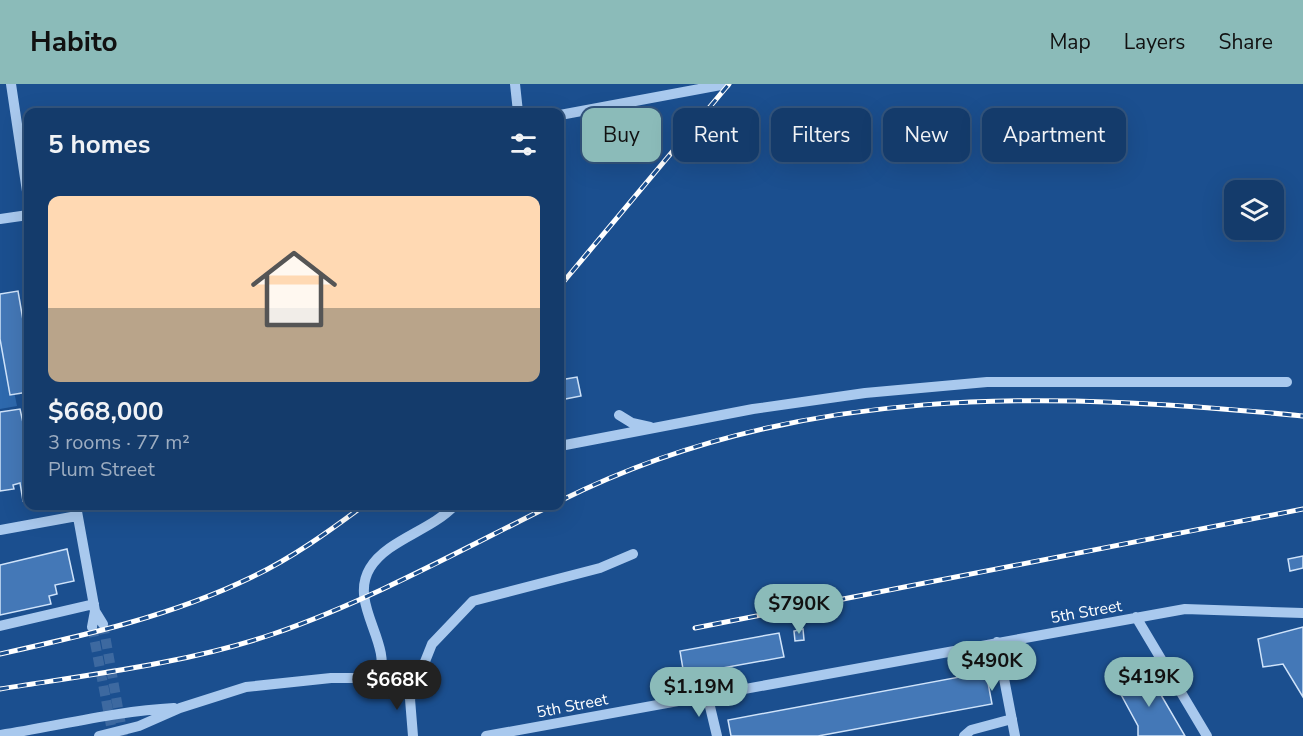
<!DOCTYPE html>
<meta charset="utf-8">
<style>
body{margin:0;font-family:"Nunito Sans",sans-serif;background:#214673;color:#f1f3f6;height:100vh;display:flex;flex-direction:column;font-size:22px;white-space:nowrap}
*{box-sizing:border-box;margin:0}
p{font-size:20px;color:#9dadc1}
.icon{flex:none;width:33px;height:33px;fill:none;stroke:currentColor;stroke-width:2;stroke-linecap:round;stroke-linejoin:round}
.map{position:relative;flex:1;overflow:hidden}
.details{position:absolute;left:24px;top:24px;width:540px;height:402px;display:flex;flex-direction:column;background:#143b6b;border-radius:12px;box-shadow:0 6px 24px #0002,0 0 0 2px #33557e}
.details>*{flex:none}
.guide{position:absolute;left:582px;top:24px;width:570px;height:54px;display:flex;gap:12px}
.tools{position:absolute;left:1224px;top:96px;display:grid;gap:12px}
.tools a{display:grid;place-items:center;width:60px;height:60px;border-radius:12px;background:#143b6b;box-shadow:0 6px 24px #0002,0 0 0 2px #33557e;font-size:30px}
.price{position:absolute;translate:-50% -51px;padding:0 14px;border-radius:21px;background:#8bbbb9;color:#111;font-size:20px;line-height:39px;filter:drop-shadow(0 2px 3px #0008)}
.price::after{content:'';position:absolute;left:50%;top:36px;width:18px;height:14px;margin-left:-9px;background:inherit;clip-path:polygon(0 0,100% 0,50% 100%)}
.price.on{background:#222;color:#fff}
ul{padding:0;list-style:none}
li{display:grid;align-content:center;gap:12px;height:318px;padding:0 24px}
li span{display:grid;place-items:center;height:186px;border-radius:12px;color:#555}
li>.icon{margin-inline-start:auto}
span .icon{width:108px;height:108px;fill:#fffc;stroke-width:1}
li b{font-size:26px}
h2{display:flex;justify-content:space-between;align-items:center;height:72px;padding:0 24px;font-size:26px}
.chip{padding:0 21px;border-radius:12px;background:#143b6b;box-shadow:0 6px 24px #0002,0 0 0 2px #33557e;font-size:21px;line-height:54px}
.chip.on{background:#8bbbb9;color:#111}
header{display:flex;align-items:center;gap:36px;box-sizing:border-box;height:84px;padding:0 30px;background:#8bbbb9;color:#111}
header strong{font-size:28px}
nav{display:flex;gap:33px;margin-inline-start:auto;font-size:21px}
.map>svg:first-child{display:block}
.green{fill:#2e69ad}
.building{fill:#4478b7;stroke:#cfe3fa;stroke-width:1.5}
.lines{fill:none;stroke-linecap:round;stroke-linejoin:round}
.minor-tunnel{stroke:#3d69a0;stroke-width:10;stroke-dasharray:10 5;stroke-linecap:butt}
.minor{stroke:#a9c9ee;stroke-width:10}
.rail-casing{stroke:#fff;stroke-width:5}
.rail{stroke:#1b4f8f;stroke-width:3;stroke-dasharray:9;stroke-linecap:butt}
.labels{text-anchor:middle;stroke-width:5;stroke-linejoin:round;paint-order:stroke}
.street-label{font-size:16px;fill:#fff;stroke:#1b4f8f}
</style>
<header>
<strong>Habito</strong>
<nav><a>Map</a><a>Layers</a><a>Share</a></nav>
</header>
<div class="map">
<svg width="1303" height="652" viewBox="0 0 1303 652">
<rect width="100%" height="100%" fill="#1b4f8f"/>
<path class="green" d="M0 237 17 322 0 325Z"/>
<path class="building" d="M18 207 28 265V308L10 311 0 255V210Z
M577 293 581 312 560 316V296Z
M20 325 28 361V416L23 417 20 399 13 401 14 405 0 407V328Z
M67 465 74 497 55 501 57 510 49 512 51 520 0 531V481Z
M1303 472V484L1290 487 1288 475Z
M1303 543V613L1283 580 1263 583 1258 555Z
M803 545 804 556 795 557 794 547Z
M779 549 784 573 684 591 680 567Z
M1147 587 1185 652H1138V642L1118 605Z
M986 588 992 620 818 652H731L728 636Z"/>
<g class="lines">
<path class="minor-tunnel" d="M103 540 123 652
M92 543 113 652"/>
<path class="minor" d="M11 0 28 114
M515 0 518 28
M560 31 726 0
M0 135 28 131
M619 331 632 339 650 343
M560 362 753 325 865 309 987 298H1287
M76 422 95 527 103 540
M0 446 77 432
M1136 533 1207 652
M0 542 94 520
M92 543 95 527
M997 558 1015 652
M379 594C393 559 348 520 370 484 387 456 430 447 454 422
M707 610 717 652
M0 651C58 642 116 627 174 624
M99 652 139 642 180 624 246 603 331 594H379L413 605
M413 652 410 615 432 560 473 517 600 484 633 470
M486 652 1185 525 1303 529
M964 652 971 646 1012 635"/>
<g class="rail-casing">
<path id="rail" d="M560 202 729 0
M560 417C795 299 1048 307 1303 332
M695 544 1303 425
M0 570C86 551 172 532 252 493 292 474 328 448 363 422
M0 605C88 591 188 579 273 550 369 517 459 467 550 422"/>
</g>
<use href="#rail" class="rail"/>
</g>
<g class="labels">
<g class="street-label">
<text transform="translate(1086 527) rotate(-10)" y="6">5th Street</text>
<text transform="translate(572 621) rotate(-11)" y="6">5th Street</text>
</g>
</g>
</svg>
<div class="tools">
<a><svg class="icon" aria-label="layers" viewBox="0 0 24 24"><path d="M12 4l9 5-9 5-9-5zM3 14l9 5 9-5"/></svg></a>
</div>
<b class="price" style="left:799px;top:551px">$790K</b>
<b class="price" style="left:992px;top:608px">$490K</b>
<b class="price" style="left:1149px;top:624px">$419K</b>
<b class="price on" style="left:397px;top:627px">$668K</b>
<b class="price" style="left:699px;top:634px">$1.19M</b>
<div class="guide">
<a class="chip on">Buy</a>
<a class="chip">Rent</a>
<a class="chip">Filters</a>
<a class="chip">New</a>
<a class="chip">Apartment</a>
</div>
<section class="details">
<h2>5 homes<svg class="icon" aria-label="filters" viewBox="0 0 24 24"><path d="M4 7h16M4 17h16"/><circle cx="9" cy="7" r="2"/><circle cx="15" cy="17" r="2"/></svg></h2>
<ul>
<li><span style="background:linear-gradient(#ffd9b3 60%,#b9a48a 0)"><svg class="icon" aria-label="home" viewBox="0 0 24 24"><path d="M3 11l9-7 9 7M6 9v11h12V9"/></svg></span><div><b>$668,000</b><p>3 rooms · 77 m²</p><p>Plum Street</p></div></li>
</ul>
</section>
</div>
